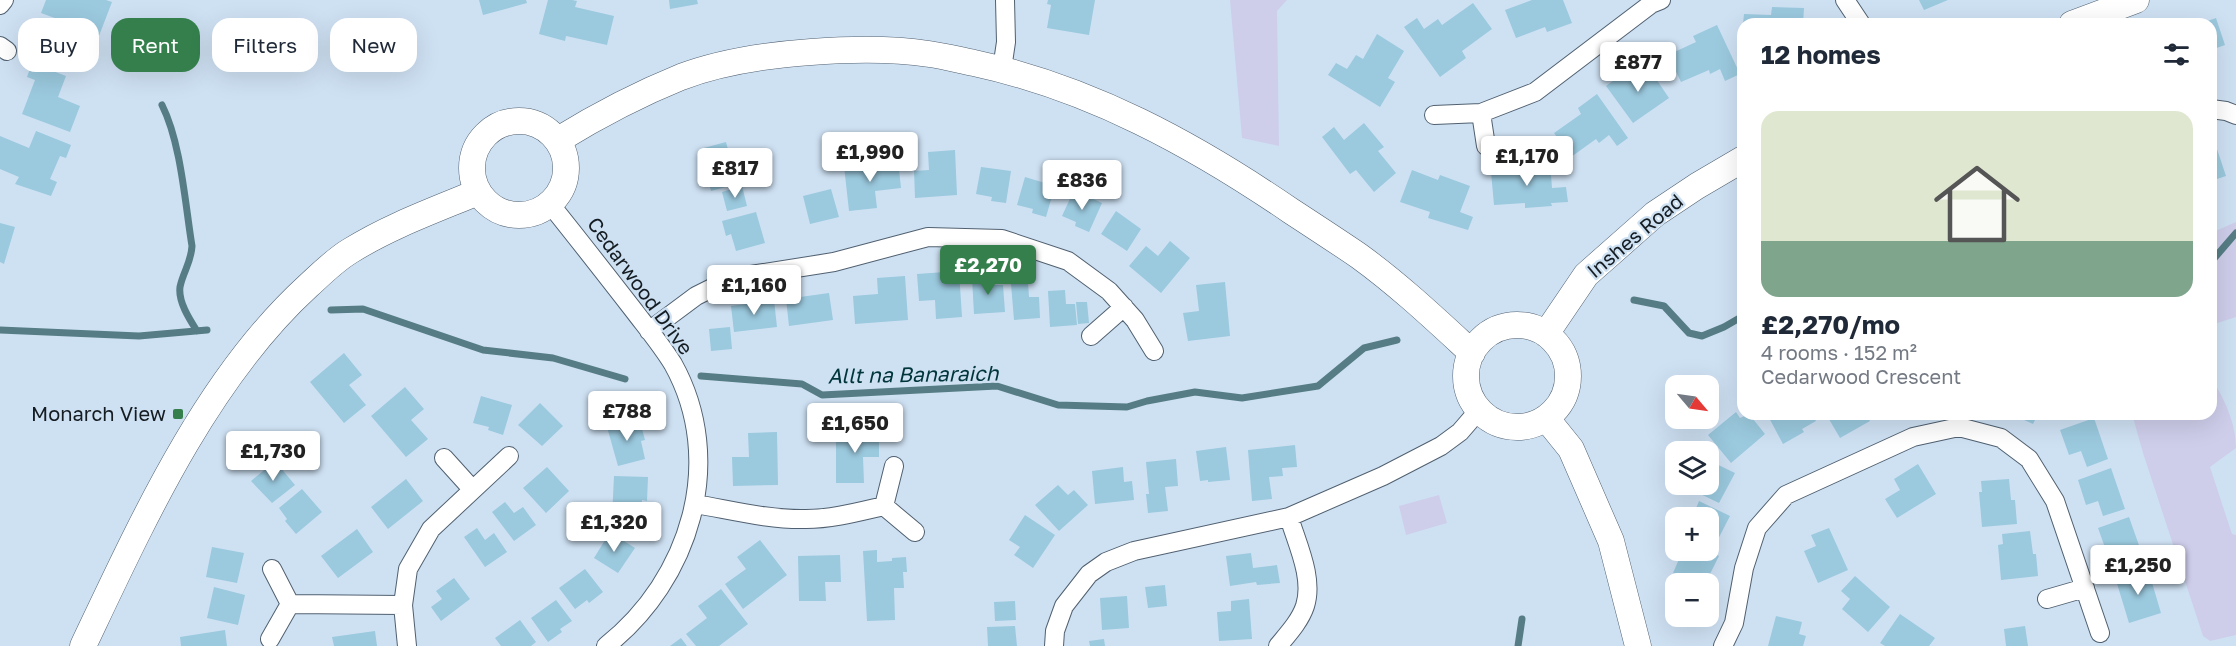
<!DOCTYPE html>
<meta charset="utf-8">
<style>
body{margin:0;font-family:"Golos Text",sans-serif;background:#f6f6f7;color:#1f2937;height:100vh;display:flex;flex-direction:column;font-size:22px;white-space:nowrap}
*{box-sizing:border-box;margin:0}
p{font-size:20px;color:#747a83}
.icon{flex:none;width:33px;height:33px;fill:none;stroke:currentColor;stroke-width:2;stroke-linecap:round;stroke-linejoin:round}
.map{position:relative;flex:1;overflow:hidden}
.side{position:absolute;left:1737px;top:18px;width:480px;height:402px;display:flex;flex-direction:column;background:#fff;border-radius:18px;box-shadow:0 6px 24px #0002}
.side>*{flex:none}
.guide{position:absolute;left:18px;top:18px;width:570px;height:54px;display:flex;gap:12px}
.needle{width:39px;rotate:119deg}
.controls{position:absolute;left:1665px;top:375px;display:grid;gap:12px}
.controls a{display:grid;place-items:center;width:54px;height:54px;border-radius:12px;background:#fff;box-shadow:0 6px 24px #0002;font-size:30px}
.price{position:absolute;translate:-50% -51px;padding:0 14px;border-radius:6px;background:#fff;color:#222;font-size:20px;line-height:39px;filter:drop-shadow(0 2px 3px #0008)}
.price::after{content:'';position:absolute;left:50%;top:36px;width:18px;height:14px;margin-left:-9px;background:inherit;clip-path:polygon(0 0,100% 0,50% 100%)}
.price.on{background:#347f4c;color:#fff}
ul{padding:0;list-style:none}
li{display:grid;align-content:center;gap:12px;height:318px;padding:0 24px}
li span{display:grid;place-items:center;height:186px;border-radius:18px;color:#555}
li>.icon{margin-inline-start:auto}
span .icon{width:108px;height:108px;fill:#fffc;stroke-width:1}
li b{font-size:26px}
h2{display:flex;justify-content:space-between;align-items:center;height:72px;padding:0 24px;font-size:26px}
.pill{padding:0 21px;border-radius:18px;background:#fff;box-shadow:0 6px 24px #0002;font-size:21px;line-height:54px}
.pill.on{background:#347f4c;color:#fff}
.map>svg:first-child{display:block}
.green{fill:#ceceeb}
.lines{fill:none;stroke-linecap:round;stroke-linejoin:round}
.stream{stroke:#567d85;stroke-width:7}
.building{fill:#9bc9de}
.street-casing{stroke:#506070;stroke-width:20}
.secondary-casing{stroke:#506070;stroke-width:27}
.street{stroke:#fff;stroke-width:18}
.secondary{stroke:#fff;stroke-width:26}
.poi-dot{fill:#347f4c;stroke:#cee1f3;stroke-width:2}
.labels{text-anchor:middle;stroke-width:4.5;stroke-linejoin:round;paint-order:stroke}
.street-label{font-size:20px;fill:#151c22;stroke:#cee1f3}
.poi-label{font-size:20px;fill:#151c22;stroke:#cee1f3;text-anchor:end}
.water-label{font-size:21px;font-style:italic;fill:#00353c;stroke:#cee1f3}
</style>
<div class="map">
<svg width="2236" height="646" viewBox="0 0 2236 646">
<rect width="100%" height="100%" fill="#cee1f3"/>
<path class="green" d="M1230 0H1287L1277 11 1279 146 1242 138Z
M2236 222V317L2211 325V233Z
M2211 377C2224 399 2236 422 2236 448L2210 467 2232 534 2236 535V635L2210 641 2203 636 2143 453 2132 414H2211Z
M1439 495 1447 523 1406 535 1399 506Z"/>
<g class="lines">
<path class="stream" d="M162 105C181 143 185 203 192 246 191 263 183 272 180 287 178 302 190 320 197 331
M2211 262 2236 233
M1634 300 1664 306 1689 333 1702 336 1724 327 1743 316
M331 310 363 309 483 350 553 358 625 379
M0 330 139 336 207 330
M701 376 802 384 822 395 997 386 1058 405 1127 407 1147 401 1195 392 1242 398 1318 386 1364 348 1397 340
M1518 646 1522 619"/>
</g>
<path class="building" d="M46 0H106L112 2 97 41 69 30 71 24 41 13Z
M479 0H526L527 3 483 15Z
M548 0H572L577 1 575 7 614 16 607 45 566 36 565 41 539 34Z
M669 0H697L698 4 670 9Z
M1048 0H1095L1089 35 1047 28 1051 5 1047 4Z
M1532 0H1563L1572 23 1547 32 1545 27 1516 38 1505 10Z
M1919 0H1948L1924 10Z
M1473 3 1492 29 1462 51 1466 58 1440 77 1404 27 1417 18 1424 29 1438 19 1442 25Z
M1772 7 1804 8 1803 24H1743L1744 14 1771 15Z
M2216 18 2225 45 2211 50V24H2199Z
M1717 25 1740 74 1725 81 1720 69 1710 74 1709 70 1681 82 1668 55 1696 42 1693 36Z
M1377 34 1404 51 1388 78 1395 82 1380 107 1328 75 1336 63 1347 69 1356 55 1363 59Z
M32 63 66 76 58 97 80 106 70 132 22 114 35 80 27 77Z
M1646 64 1669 98 1633 123 1606 86 1625 72 1628 76Z
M1597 94 1628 138 1617 146 1609 135 1599 143 1596 139 1571 157 1554 133 1581 114 1578 108Z
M1364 123 1384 147 1378 151 1396 173 1374 192 1356 170 1350 174 1322 137 1334 127 1344 140Z
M36 131 71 145 66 158 60 156 50 179 57 182 51 196 15 184 19 177 0 169V136L29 148Z
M726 142 737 184 711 191 700 149Z
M2215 143 2226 176 2211 181V144Z
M955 150 957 195 915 198 914 171 929 170 928 152Z
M898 160 901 188 875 191 877 208 849 211 844 166Z
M1550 162 1552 188 1566 187 1568 202 1551 203 1552 206 1525 208V203L1494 205 1491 172 1519 170V164Z
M981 167 1011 171 1006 203 991 201 992 197 976 194Z
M1412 170 1438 180 1440 175 1470 186 1460 212 1473 217 1468 230 1428 218 1430 212 1400 202Z
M1025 177 1055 186 1046 217 1032 213 1033 209 1017 205Z
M742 186 747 206 727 211 722 192Z
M831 189 839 217 810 224 803 196Z
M1074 190 1102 203 1089 232 1075 226 1076 222 1062 216Z
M1116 211 1141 229 1127 251 1101 234Z
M756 212 765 243 736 251 731 234 726 236 722 221Z
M0 223 15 227 4 264 0 262Z
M1170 241 1190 258 1161 293 1129 266 1146 246 1158 256Z
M959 271 962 317 936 319 935 300 919 301 917 274Z
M905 276 908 320 855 324 853 296 878 294 877 278Z
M992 277 993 285H1003L1005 312 974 314 972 278Z
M1225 282 1230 336 1188 341 1183 313 1199 311 1196 285Z
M1028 283 1029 297H1039L1040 318 1014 320 1011 284Z
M1065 290 1066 304H1075L1077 325 1050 327 1048 291Z
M829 293 833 320 789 326 786 299Z
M774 300 777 327 734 332 731 306Z
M1076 302H1087L1089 323 1078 324Z
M730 327 732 349 711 351 709 329Z
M344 353 362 375 349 385 366 405 344 423 310 382Z
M405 387 424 409 411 420 428 439 406 457 371 416Z
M481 396 512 405 503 435 488 430 489 427 473 423Z
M540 403 563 426 542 446 518 425Z
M1736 412 1740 418 1749 414 1765 434 1731 463 1708 435Z
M1767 414H1812L1816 421 1802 429 1804 432 1783 444Z
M1826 414H1866L1870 421 1840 438Z
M2011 414H2038L2033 424Z
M639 418 645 440 641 441 645 459 618 466 607 427Z
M2094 418 2108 459 2087 467 2081 451 2069 455 2060 430Z
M836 430H879V457H863L864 483H836Z
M777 432 778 485 733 486 732 457H749L748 433Z
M1295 445 1297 467 1282 468 1283 476 1269 477 1272 499 1252 501 1248 450Z
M1226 447 1230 480 1208 482V480L1200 481 1196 451Z
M1176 459 1178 486 1165 487 1168 511 1148 513 1146 494H1149L1146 462Z
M1708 460 1735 473 1719 503 1690 489 1692 484H1708Z
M275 461 295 485 272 503 251 481Z
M1918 464 1936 494 1897 518 1885 499 1900 490 1894 479Z
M547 467 569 491 546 513 523 488Z
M1123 467 1124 482 1132 481 1134 500 1095 504 1092 471Z
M2111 468 2125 509 2103 516 2098 501 2086 505 2078 480Z
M614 476 648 477 647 501 642 500 641 518 612 517Z
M406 479 423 501 388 529 371 507Z
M2009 479 2011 500H2015L2017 524 1982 527 1979 492H1982L1981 481Z
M1058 485 1068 495 1074 490 1088 505 1059 531 1035 505Z
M302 489 322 512 296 534 285 521 287 519 279 508Z
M1699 501 1730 516 1714 547 1708 544V518H1692Z
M505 502 514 513 523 507 536 525 514 541 492 512Z
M1025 515 1055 535 1033 568 1014 555 1020 547 1009 540Z
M2129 517 2141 551 2135 553 2138 562 2113 570 2098 528Z
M477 528 485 540 494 533 507 552 485 567 464 537Z
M1829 528 1848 570 1818 583 1804 551 1816 546 1811 535Z
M357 529 373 552 338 578 321 556Z
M2030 531 2033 554H2036L2038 576 2001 580 1998 545 2003 544 2002 534Z
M610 532 635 548 618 573 594 558Z
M760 540 787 575 743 609 725 584 746 569 737 557Z
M212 547 244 553 237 583 206 577Z
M877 550V562L892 561V558L906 557 907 572H903L904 588H894L895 620 867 621 863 551Z
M1683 550H1706L1719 556 1705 584H1698L1673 573Z
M1251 553 1253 568 1277 565 1280 583 1257 585 1256 582 1230 586 1226 556Z
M840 555 841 582H825L826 601H799L798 556Z
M585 569 603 592 589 603 587 600 575 609 559 588Z
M2140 569 2143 578 2150 576 2161 613 2129 623 2115 577Z
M1855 576 1890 607 1868 632 1842 609 1850 599 1841 591Z
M454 578 470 599 441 621 431 607 442 599 436 591Z
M1165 585 1167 606 1148 608 1145 587Z
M214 587 245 595 238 625 207 618Z
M721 589 748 624 719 646H696L686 634 707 618 698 606Z
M1127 596 1129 628 1102 630 1100 598Z
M1249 599 1252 639 1219 641 1217 612 1231 611V601Z
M556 600 572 621 560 629 562 632 548 642 531 618Z
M1015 601 1016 620 995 621 994 602Z
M1900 614 1935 638 1929 646H1885L1880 643Z
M1776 616 1802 622 1799 634 1806 636 1803 646H1768Z
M520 620 536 642 531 646H501L495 638Z
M1015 626 1017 646H988L987 627Z
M2025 626 2028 646H2006L2004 629Z
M225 630 227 646H181L180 637Z
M375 631 377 646H334L332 637Z
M681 638 687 646H670Z
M1104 639 1105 646H1090L1089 641Z"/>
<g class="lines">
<g class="street-casing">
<path id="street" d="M1845 0 1861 24
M0 5 4 0
M0 46 7 51
M1002 69 1006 42 1005 0
M2211 109 2226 111 2236 115
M1481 113 1486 146
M1434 115 1481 113 1535 92 1651 4 1661 0
M550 204C579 240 607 276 635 312 648 329 662 346 673 364 727 461 690 580 606 646
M649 331 696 296 732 278 834 262 928 237 1002 239 1068 261 1109 291 1135 320 1154 351
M1091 336 1124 307
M444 458 472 489
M894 466 884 506 915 532
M695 504C731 510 769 520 806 519 832 519 858 512 884 506
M2047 599 2085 588
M290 604 403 605 408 569 431 529 509 456
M403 605 407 646
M270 639 290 604 272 569
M1054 646 1055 631 1064 606 1089 574 1106 562 1134 551 1289 517 1383 476 1441 446 1460 432 1479 410
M1278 646C1288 634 1300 621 1305 606 1314 578 1297 544 1289 517
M1723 646 1734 623 1744 568 1757 528 1786 495 1913 437 1959 427 2001 438 2029 459 2055 501 2100 633"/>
</g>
<g class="secondary-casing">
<path id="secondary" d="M2072 24 2136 0
M472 168a47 47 0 1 1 94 0a47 47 0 1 1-94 0Z
M558 140C597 116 639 94 681 77 721 62 769 55 811 52 850 49 890 48 929 54 944 56 959 60 974 63 1090 88 1193 144 1291 211 1314 226 1337 241 1359 256 1399 285 1435 319 1472 353
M1466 376a51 51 0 1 1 102 0a51 51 0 1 1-102 0Z
M1546 334 1586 275 1655 214 1697 186 1743 159
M1546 418 1571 449 1611 541 1638 646
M83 646C142 522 206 379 308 286 321 274 335 260 350 251 390 226 435 210 478 192"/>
</g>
<use href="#street" class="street"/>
<use href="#secondary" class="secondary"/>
</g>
<rect class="poi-dot" x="172" y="408" width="12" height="12" rx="3"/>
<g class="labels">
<g class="street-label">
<text transform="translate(1635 236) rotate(-40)" y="7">Inshes Road</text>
<text transform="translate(640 286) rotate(54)" y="7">Cedarwood Drive</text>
</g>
<g class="poi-label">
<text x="166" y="421">Monarch View</text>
</g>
<g class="water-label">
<text transform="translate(913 375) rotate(-1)" y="7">Allt na Banaraich</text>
</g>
</g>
</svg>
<div class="controls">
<a><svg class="needle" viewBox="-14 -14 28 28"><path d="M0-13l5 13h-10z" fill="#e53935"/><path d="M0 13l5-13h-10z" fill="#747a83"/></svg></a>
<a><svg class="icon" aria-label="layers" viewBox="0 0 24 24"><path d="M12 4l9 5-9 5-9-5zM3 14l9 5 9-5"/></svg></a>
<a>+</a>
<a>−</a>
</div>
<b class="price" style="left:1638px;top:93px">£877</b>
<b class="price" style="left:870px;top:183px">£1,990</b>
<b class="price" style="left:1527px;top:187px">£1,170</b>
<b class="price" style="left:735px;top:199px">£817</b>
<b class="price" style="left:1082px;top:211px">£836</b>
<b class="price on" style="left:988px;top:296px">£2,270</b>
<b class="price" style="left:754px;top:316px">£1,160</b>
<b class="price" style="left:627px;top:442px">£788</b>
<b class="price" style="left:855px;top:454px">£1,650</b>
<b class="price" style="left:273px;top:482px">£1,730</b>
<b class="price" style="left:614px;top:553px">£1,320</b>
<b class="price" style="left:2138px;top:596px">£1,250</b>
<div class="guide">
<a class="pill">Buy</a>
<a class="pill on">Rent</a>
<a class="pill">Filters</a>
<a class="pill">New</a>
</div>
<section class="side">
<h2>12 homes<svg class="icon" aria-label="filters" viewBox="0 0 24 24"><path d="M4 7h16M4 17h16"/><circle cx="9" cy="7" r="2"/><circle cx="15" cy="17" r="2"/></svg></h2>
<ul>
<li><span style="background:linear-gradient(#dfe7d0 70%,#7fa58c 0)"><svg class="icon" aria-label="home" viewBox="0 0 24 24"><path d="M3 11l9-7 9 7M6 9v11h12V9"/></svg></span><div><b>£2,270/mo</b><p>4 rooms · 152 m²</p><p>Cedarwood Crescent</p></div></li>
</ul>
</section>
</div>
